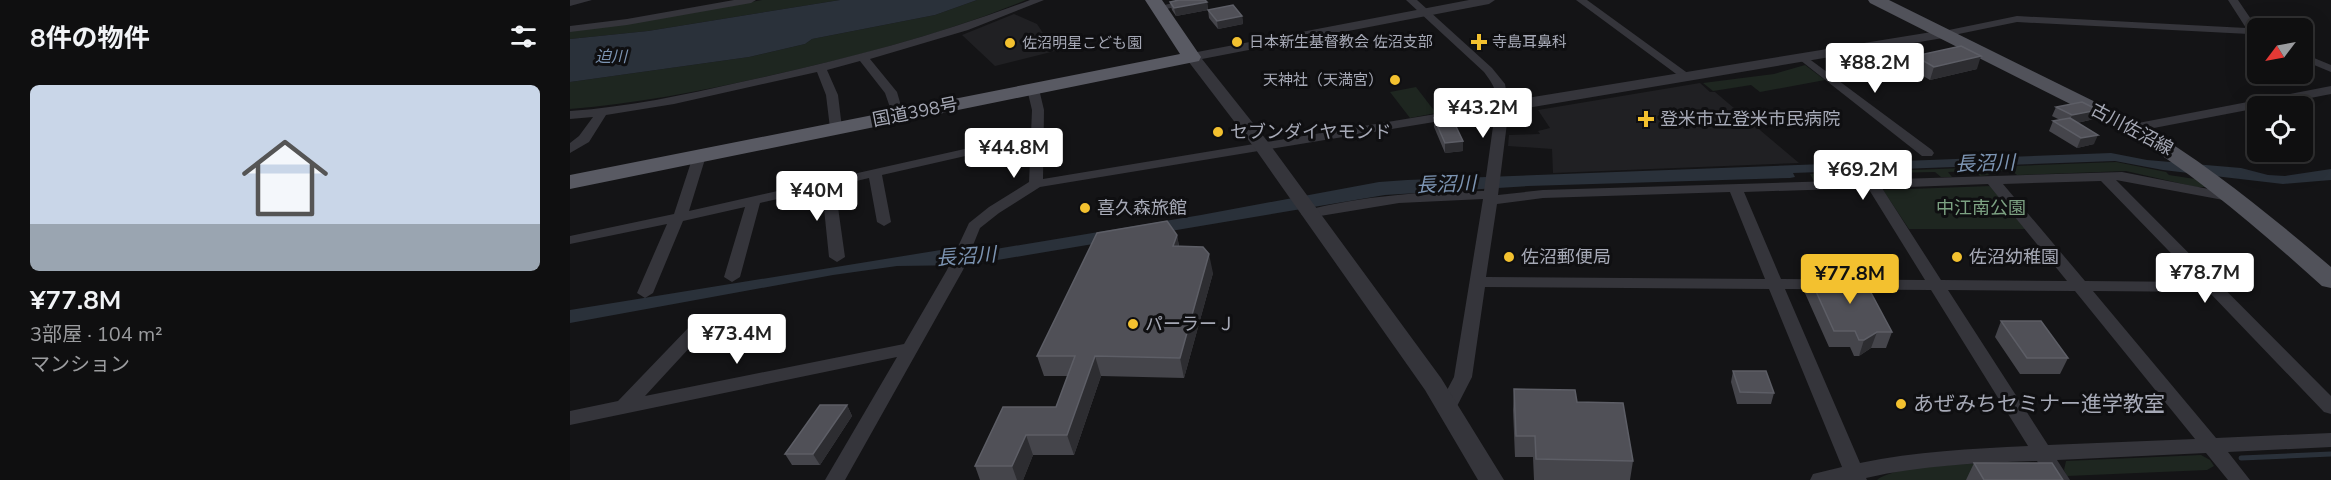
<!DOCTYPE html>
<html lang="ja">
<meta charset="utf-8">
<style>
body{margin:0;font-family:"Nunito Sans","Noto Sans JP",sans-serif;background:#181819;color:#f1f3f6;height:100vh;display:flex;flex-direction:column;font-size:22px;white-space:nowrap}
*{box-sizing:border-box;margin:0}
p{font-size:20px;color:#9b9c9f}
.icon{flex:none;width:33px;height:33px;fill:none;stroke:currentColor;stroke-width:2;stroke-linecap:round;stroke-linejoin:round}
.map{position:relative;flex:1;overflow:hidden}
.side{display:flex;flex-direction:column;background:#0f0f10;width:570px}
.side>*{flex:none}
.needle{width:39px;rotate:238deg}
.controls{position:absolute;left:1677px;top:18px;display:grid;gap:12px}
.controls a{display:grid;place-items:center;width:66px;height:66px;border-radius:9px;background:#0f0f10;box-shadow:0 6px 24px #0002,0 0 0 2px #2f2f30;font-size:30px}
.price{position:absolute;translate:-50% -51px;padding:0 14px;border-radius:6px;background:#fff;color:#222;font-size:20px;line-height:39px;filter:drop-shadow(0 2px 3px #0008)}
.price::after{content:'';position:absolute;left:50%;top:36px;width:18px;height:14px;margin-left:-9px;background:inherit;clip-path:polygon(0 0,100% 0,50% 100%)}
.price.selected{background:#f3c12f;color:#111}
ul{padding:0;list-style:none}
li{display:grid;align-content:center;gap:12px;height:318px;padding:0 30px}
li+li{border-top:2px solid #2f2f30}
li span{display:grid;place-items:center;height:186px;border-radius:9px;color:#555}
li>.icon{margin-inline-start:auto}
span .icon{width:108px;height:108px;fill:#fffc;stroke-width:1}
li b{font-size:26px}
h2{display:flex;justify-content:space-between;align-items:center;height:72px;padding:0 30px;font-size:26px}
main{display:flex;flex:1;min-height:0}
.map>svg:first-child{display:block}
.built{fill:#202023}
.green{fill:#1e2620}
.water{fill:#2a313a}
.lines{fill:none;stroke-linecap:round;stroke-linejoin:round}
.stream{stroke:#2a313a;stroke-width:5}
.minor{fill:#35353b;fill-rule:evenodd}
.tertiary{fill:#35353b;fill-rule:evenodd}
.primary{fill:#51525a;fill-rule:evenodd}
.trunk{fill:#595a63;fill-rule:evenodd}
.wall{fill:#45454b}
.shaded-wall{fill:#2d2d31}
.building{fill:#505057;stroke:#5d5e66;stroke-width:1.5}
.poi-dot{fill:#f3c12f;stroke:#0f0f11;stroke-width:2}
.labels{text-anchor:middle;stroke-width:6;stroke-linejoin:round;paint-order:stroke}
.far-poi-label{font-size:15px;fill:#a6a9b6;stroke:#0f0f11;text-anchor:start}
.far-water-label{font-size:16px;font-style:italic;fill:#7c94b2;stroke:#0f0f11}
.street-label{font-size:18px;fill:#a6a9b6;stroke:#0f0f11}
.poi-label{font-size:18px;fill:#a6a9b6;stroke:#0f0f11;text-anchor:start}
.park-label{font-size:18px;fill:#7ca182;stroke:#0f0f11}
.water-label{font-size:20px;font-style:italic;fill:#7c94b2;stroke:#0f0f11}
.near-poi-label{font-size:21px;fill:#a6a9b6;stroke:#0f0f11;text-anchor:start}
</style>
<main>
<section class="side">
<h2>8件の物件<svg class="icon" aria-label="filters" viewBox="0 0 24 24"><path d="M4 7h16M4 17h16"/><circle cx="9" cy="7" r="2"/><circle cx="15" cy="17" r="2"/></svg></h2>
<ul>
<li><span style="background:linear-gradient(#c9d6e8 75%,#9aa5b1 0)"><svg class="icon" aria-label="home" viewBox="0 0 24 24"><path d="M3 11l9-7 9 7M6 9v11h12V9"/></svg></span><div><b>¥77.8M</b><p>3部屋 · 104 m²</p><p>マンション</p></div></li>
</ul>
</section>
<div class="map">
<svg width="1761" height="480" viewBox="0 0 1761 480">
<rect width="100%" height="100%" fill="#141416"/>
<path class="built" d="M444 14 467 24 485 51 425 66 392 35Z
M1130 83 1140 92H1145L1229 163 983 173 982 149 938 146 939 135 970 134 968 131 980 128 968 110Z"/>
<path class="green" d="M192 0H270L78 31 0 39V31L115 14Z
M407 0H456C371 35 283 57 194 77 130 91 65 104 0 109V82L179 57 235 44 242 39 365 15Z
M1235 65 1255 80 1190 92 1181 85 1143 91 1133 83 1204 74Z
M846 87 866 113 840 118 820 92Z
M1546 162 1596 172 1599 175 1625 179 1637 187H1626L1556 171 1447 175 1442 171H1416L1419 175 1410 176 1405 171 1378 172 1382 177H1371L1365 172 1315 173 1318 179 1303 180 1297 174 1246 175 1248 180 1244 181 1240 174Z
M1421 186 1457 229H1339L1313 190Z
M1631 455 1640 460 1644 466 1637 470 1497 476 1494 470 1496 461Z
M1459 462 1474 471 1428 480H1307C1326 463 1431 463 1459 462Z"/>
<path class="water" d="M270 0H407L365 15 242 39 235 44 179 57 0 82V39L78 31Z
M1541 153 1577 160 1671 168 1698 175 1715 176 1761 169V180L1713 184 1593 170 1545 161 1223 173 1225 177 1220 178 958 186 815 195 398 265 327 266 263 275 0 323V310L383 248 402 253 631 215 809 182 837 180Z"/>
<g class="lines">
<path class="stream" d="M1671 458 1761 454"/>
<path class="minor" d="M0 0H22L0 6Z
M164 0H186L181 3 57 25 0 32V26L57 19Z
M460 0H474L398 30 300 59 327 92 334 116 332 119H324L315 93 290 61 257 70 268 95 272 128 270 131H262L260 128 256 95 247 72 104 104 36 115 19 142 0 153V143L9 136 23 117 0 119V111C58 107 114 95 171 82 269 61 366 36 460 0Z
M614 0H635L588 11 583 8Z
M836 0H847L922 68 935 84 939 107 928 195 973 190 1552 172 1669 195 1671 198 1669 201 1664 202 1546 180 1761 396V414L1754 412 1639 292 1523 291 1646 438 1761 433V447L1658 452 1680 480H1658L1636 453 1487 460 1500 480H1479L1467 461C1410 463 1353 465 1296 478L1297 480H1240L1243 474 1272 467 1199 289 915 287 902 377 884 412 877 414 870 412 868 407 884 377 913 199 829 203 738 218 731 214 733 211C792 196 853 191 914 191L925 112 470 187 429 213 410 228 393 270 275 480H255L327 357 0 425V411L48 401 122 324H134L136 328 134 332 75 396 334 344 377 270 399 223 419 207 459 182 461 141 312 175 321 222 314 226 307 222 299 178 265 186 275 257 267 262 259 257 252 189 190 203 170 277 162 282 154 277 175 207 113 221 83 293 75 298 67 293 97 224 0 244V236L104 214 124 153 129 152 136 156 119 211 461 134 462 110 457 89 463 85 469 89 474 110 473 179 926 104C928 91 922 83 914 72ZM1531 181 1629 282 1515 281 1433 184ZM1418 184 1497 281 1371 280 1312 188ZM1298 188 1355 280 1211 279 1174 192ZM1160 192 1195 279 916 277 927 204 973 198ZM1215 289 1361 290 1458 446C1401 449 1346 451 1290 463ZM1378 290 1505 291 1625 439 1478 445Z
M1006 0H1017L1123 77 1121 79H1113Z
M1658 0H1668L1687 28 1688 38 1679 34 1447 22 1374 37 1369 34 1374 31 1447 16 1676 28Z
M1732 53 1761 65V72L1732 60Z
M1234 55 1362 150 1364 153 1362 156H1352L1230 60V56Z
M1761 86V94L1563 132 1557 128 1563 124Z"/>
<path class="tertiary" d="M899 0H925L919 4 632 59 698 142 871 378 934 480H908L855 390 686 150 615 57 622 53Z
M1374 30 1379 31 1381 34 1379 37 933 112 925 107 933 102Z"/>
<path class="primary" d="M1298 0H1319L1570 124C1639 165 1700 215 1761 267V288L1752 286C1690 230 1627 176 1556 132L1300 3Z"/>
<path class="trunk" d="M575 0H592L631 57 629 61 0 189V175L610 54Z"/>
</g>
<path class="wall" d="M600 2H637L638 10 606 16 602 10Z
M638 10 672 16 673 24 648 29 639 18Z
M1345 56 1407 69 1360 80 1341 69Z
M1486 107 1528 110 1524 119 1507 123 1524 144 1507 148 1479 131 1483 121 1490 120 1482 116Z
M864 118 893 141V151L875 153 864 127Z
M607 235 609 246 643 273 614 378 531 376 504 455H463L453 480H410L405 466 486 407 498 376H474L467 356Z
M1239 276 1322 332 1316 348H1301L1289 356H1284L1280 347H1259L1234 291Z
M1431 321 1498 358 1490 374H1450L1425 337Z
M1163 371 1204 393 1201 404H1167L1161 382Z
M944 389 1007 402 1063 461 1060 480H964L963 457H945L943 410Z
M277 405 282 416 250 465H222L215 454Z
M1404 463 1493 480H1396Z"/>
<path class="shaded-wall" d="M637 2 638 10 606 16 604 8Z
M672 16 673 24 648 29 647 21Z
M1411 56 1407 69 1360 80 1364 67Z
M1528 110 1524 119 1498 125 1502 115Z
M1528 135 1524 144 1507 148 1511 138Z
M893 141V151L875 153V143Z
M607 235 610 254 603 246Z
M639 254 643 273 614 378 610 358Z
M1307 332 1301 348 1289 356 1294 340Z
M525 356 531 376 504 455 497 435Z
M277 405 282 416 250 465 243 454Z
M456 435 463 455 453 480H447L442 466Z"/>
<path class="building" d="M609 0H635L637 2 604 8 600 2Z
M663 5 672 16 647 21 638 10Z
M1391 46 1411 56 1364 67 1345 56Z
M1512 102 1528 110 1502 115 1486 107Z
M881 116 893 141 875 143 864 118Z
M1500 118 1528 135 1511 138 1483 121Z
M597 221 607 235 603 246 633 247 639 254 610 358 525 356 497 435H456L442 466H405L433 407H486L505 356H467L527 233Z
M1239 276H1292L1322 332H1307L1294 340H1289L1285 331H1264Z
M1431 321H1471L1498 358H1457Z
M1163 371H1196L1204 393 1170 392Z
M944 389 1005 390 1007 402 1053 403 1063 461 966 459 965 436H946Z
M250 405H277L243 454H215Z
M1404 463H1482L1493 480H1414Z"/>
<g class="poi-dot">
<circle cx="667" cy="42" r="6"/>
<path d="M906 33h6v6h6v6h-6v6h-6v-6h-6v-6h6z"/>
<circle cx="440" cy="43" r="6"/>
<circle cx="825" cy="80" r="6"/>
<path d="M1073 110h6v6h6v6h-6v6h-6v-6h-6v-6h6z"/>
<circle cx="648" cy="132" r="6"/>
<circle cx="515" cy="208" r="6"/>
<circle cx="939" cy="257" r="6"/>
<circle cx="1387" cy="257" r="6"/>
<circle cx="563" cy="324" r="6"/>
<circle cx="1331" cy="404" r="6"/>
</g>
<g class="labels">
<g class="far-poi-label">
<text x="679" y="47">日本新生基督教会 佐沼支部</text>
<text x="922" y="47">寺島耳鼻科</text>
<text x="452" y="48">佐沼明星こども園</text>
<text x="813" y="85" text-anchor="end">天神社（天満宮）</text>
</g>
<g class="far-water-label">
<text x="41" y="62">迫川</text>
</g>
<g class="street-label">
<text transform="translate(345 112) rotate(-11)" y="6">国道398号</text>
<text transform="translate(1562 129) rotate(28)" y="6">古川佐沼線</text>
</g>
<g class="poi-label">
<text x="1090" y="125">登米市立登米市民病院</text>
<text x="660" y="138">セブンダイヤモンド</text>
<text x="527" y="214">喜久森旅館</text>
<text x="951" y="263">佐沼郵便局</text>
<text x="1399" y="263">佐沼幼稚園</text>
<text x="575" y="330">パーラーＪ</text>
</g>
<g class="park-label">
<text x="1411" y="214">中江南公園</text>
</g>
<g class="water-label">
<text transform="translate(1415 163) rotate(-2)" y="7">長沼川</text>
<text transform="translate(876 184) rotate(-2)" y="7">長沼川</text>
<text transform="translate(396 256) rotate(-4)" y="7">長沼川</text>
</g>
<g class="near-poi-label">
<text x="1343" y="411">あぜみちセミナー進学教室</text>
</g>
</g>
</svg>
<div class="controls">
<a><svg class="needle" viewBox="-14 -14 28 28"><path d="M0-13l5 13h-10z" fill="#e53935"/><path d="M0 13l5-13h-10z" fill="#9b9c9f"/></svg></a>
<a><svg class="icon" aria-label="locate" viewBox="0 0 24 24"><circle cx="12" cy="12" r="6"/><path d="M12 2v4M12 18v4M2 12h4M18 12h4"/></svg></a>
</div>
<b class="price" style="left:1305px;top:94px">¥88.2M</b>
<b class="price" style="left:913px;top:139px">¥43.2M</b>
<b class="price" style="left:444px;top:179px">¥44.8M</b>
<b class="price" style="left:1293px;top:201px">¥69.2M</b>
<b class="price" style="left:247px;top:222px">¥40M</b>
<b class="price" style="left:1635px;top:304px">¥78.7M</b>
<b class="price selected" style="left:1280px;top:305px">¥77.8M</b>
<b class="price" style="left:167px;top:365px">¥73.4M</b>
</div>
</main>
